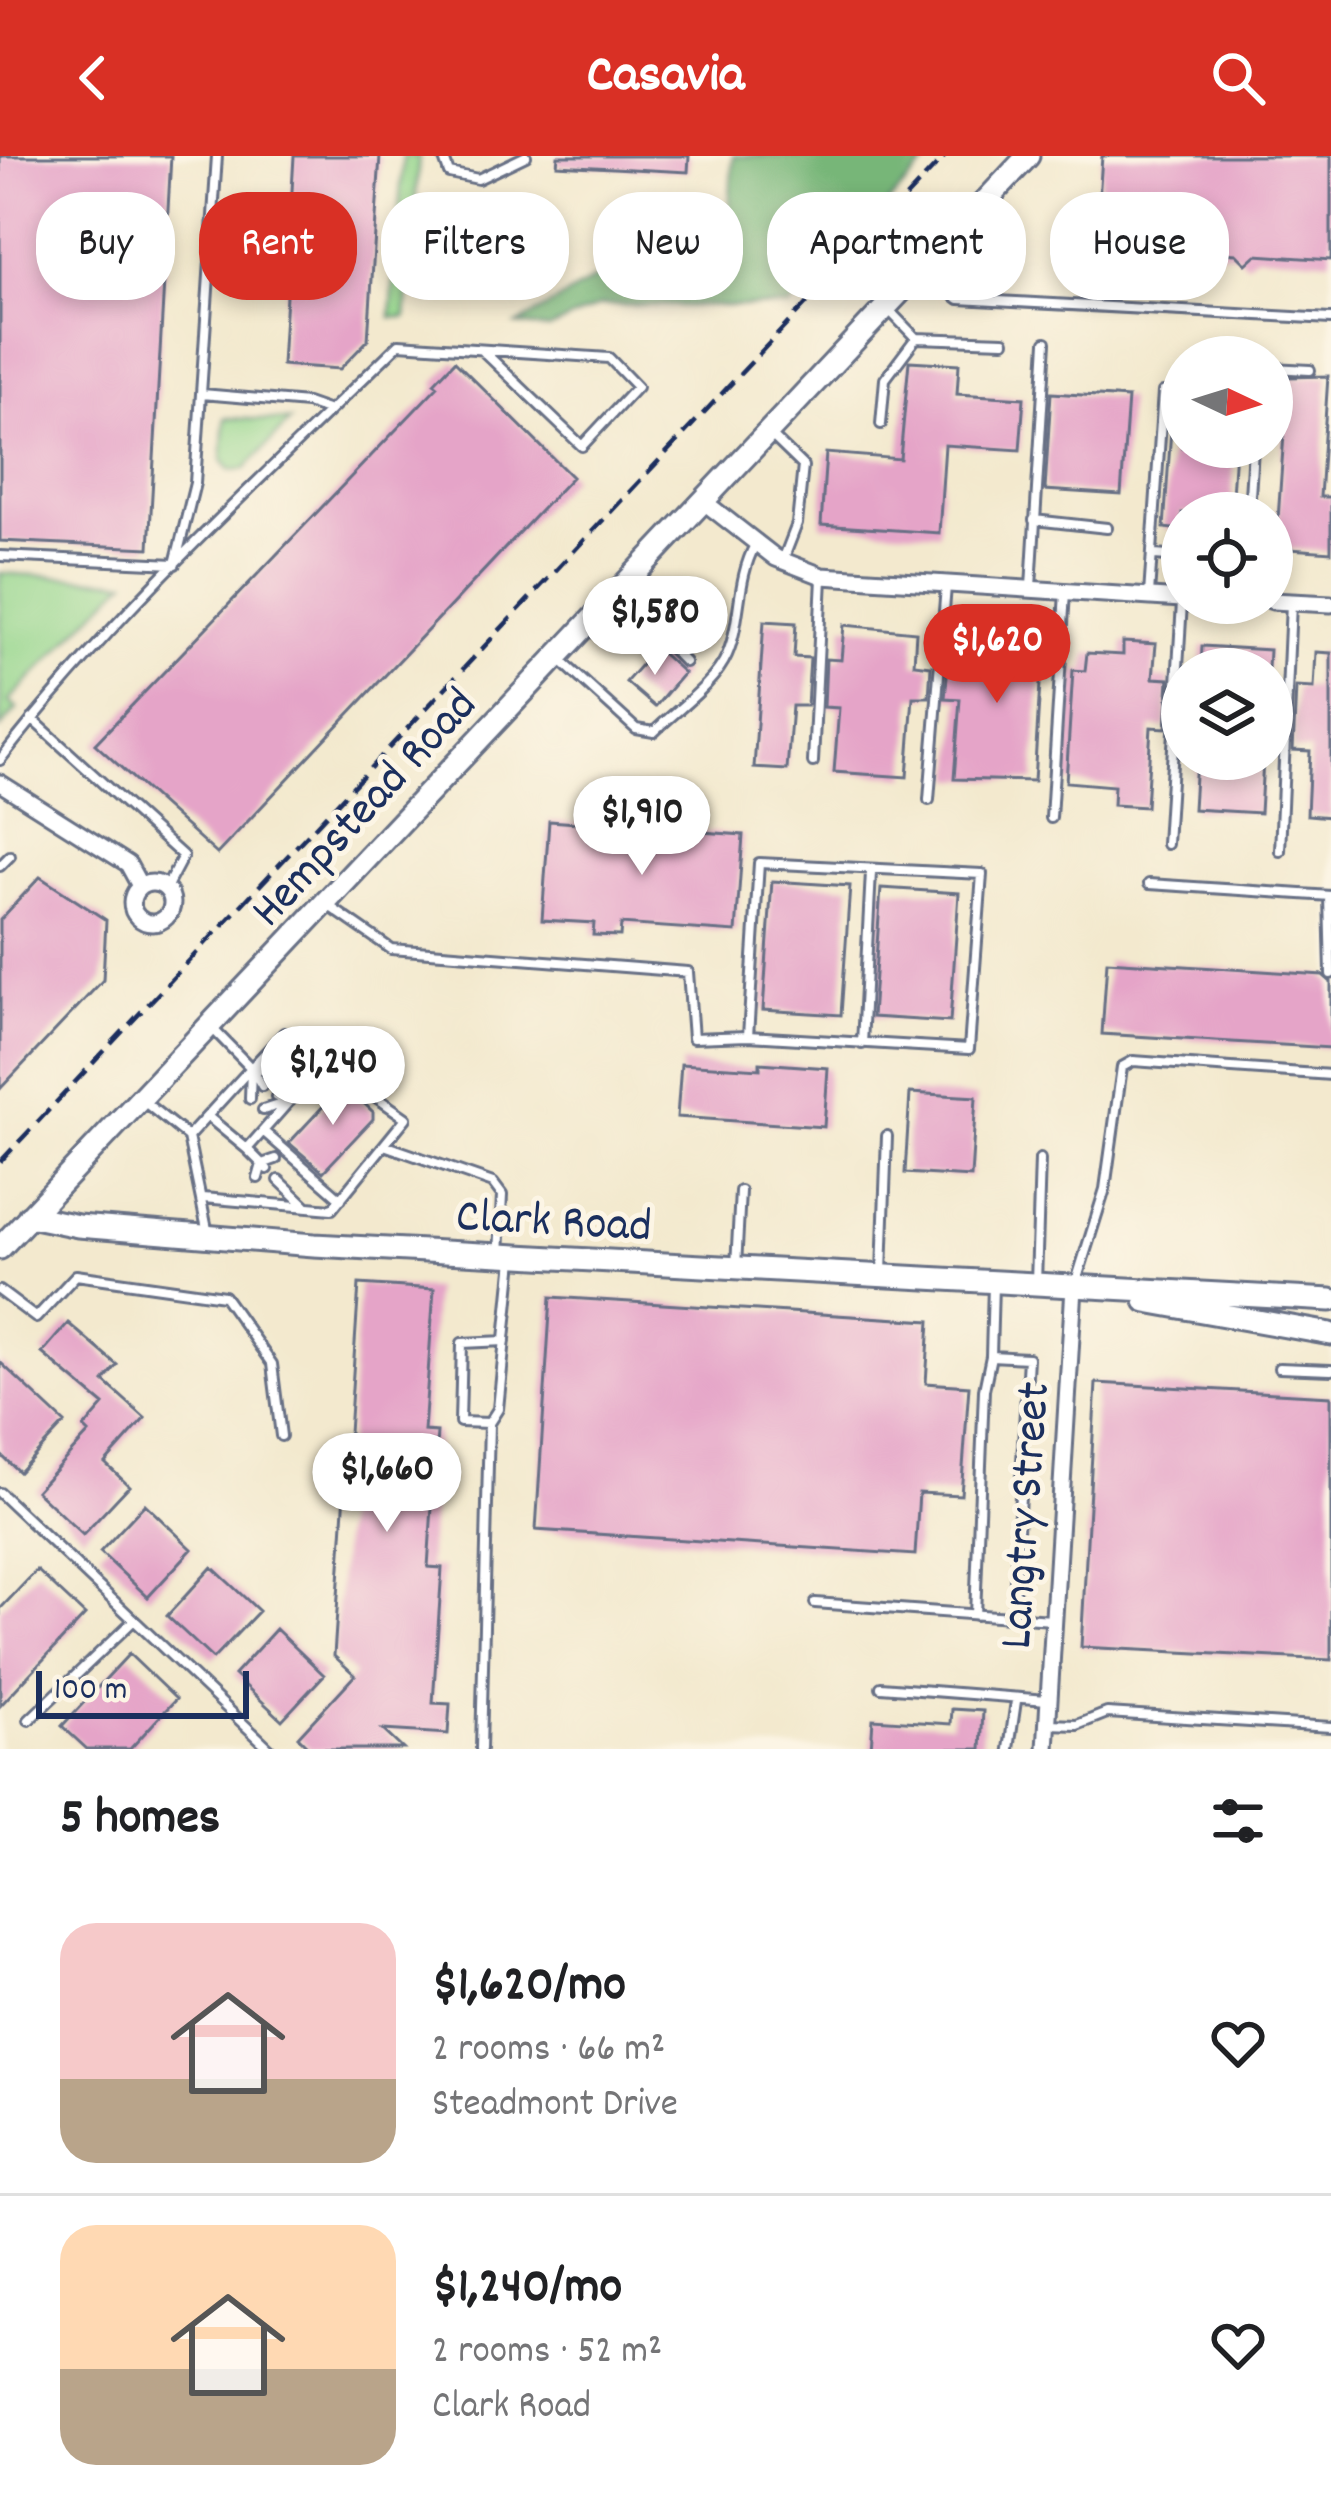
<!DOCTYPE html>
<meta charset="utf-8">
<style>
body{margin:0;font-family:Dekko,sans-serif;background:#f2f2f2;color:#202124;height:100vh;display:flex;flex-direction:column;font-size:45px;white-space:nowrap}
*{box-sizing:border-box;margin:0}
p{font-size:39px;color:#757577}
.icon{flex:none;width:66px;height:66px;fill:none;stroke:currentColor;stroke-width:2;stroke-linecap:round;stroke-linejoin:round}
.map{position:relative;height:1593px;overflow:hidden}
.panel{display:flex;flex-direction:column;background:#fff;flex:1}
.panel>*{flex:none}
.banner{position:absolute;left:36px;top:36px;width:1260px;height:108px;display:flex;gap:24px}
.needle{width:78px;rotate:94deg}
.controls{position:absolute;left:1161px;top:180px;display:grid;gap:24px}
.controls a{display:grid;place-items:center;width:132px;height:132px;border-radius:50%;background:#fff;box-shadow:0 6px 18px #0003;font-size:60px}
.scale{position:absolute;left:36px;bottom:30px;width:213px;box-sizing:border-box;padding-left:12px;border:6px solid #1b2f5e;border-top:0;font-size:33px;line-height:42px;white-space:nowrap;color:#1b2f5e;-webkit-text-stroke:9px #fcf5e5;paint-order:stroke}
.price{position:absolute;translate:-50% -102px;padding:0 27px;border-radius:42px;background:#fff;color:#222;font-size:39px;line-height:78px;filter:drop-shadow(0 3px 6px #0008)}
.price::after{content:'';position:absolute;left:50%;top:72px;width:36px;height:27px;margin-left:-18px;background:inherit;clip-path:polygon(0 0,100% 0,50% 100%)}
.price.active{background:#d93025;color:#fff}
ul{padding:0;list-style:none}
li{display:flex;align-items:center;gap:36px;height:300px;padding:0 60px}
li+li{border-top:3px solid #e0e0e0}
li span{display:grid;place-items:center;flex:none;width:336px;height:240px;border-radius:36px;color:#555}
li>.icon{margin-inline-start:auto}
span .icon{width:144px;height:144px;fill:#fffc;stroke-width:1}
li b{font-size:51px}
h2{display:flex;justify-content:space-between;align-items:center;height:144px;padding:0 60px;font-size:51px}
.chip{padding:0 42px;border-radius:48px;background:#fff;box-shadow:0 6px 18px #0003;font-size:42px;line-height:108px}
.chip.active{background:#d93025;color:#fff}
header{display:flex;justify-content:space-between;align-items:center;height:156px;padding:0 60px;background:#d93025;color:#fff;font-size:54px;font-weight:800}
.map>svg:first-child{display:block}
.green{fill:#94d58c;stroke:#588275;stroke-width:3}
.forest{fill:#77b678;stroke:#49726b;stroke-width:3}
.building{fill:#e5a4c8}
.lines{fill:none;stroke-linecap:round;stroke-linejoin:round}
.lane-casing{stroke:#677085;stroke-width:14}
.street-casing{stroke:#677085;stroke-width:21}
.secondary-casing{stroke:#677085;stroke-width:27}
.lane{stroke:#fff;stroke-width:8}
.street{stroke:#fff;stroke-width:15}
.secondary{stroke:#fff;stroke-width:21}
.rail{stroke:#1b2f5e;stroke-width:4.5;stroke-dasharray:18 9;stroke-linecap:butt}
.labels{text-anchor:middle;stroke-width:10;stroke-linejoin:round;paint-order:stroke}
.street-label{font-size:48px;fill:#1b2f5e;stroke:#fcf5e5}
</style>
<header><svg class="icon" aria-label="back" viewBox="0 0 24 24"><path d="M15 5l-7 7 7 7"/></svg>Casavia<svg class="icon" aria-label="search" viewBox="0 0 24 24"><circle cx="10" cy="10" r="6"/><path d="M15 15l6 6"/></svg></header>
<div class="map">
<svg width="1331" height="1593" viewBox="0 0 1331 1593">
<rect width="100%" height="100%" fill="#fcf5e5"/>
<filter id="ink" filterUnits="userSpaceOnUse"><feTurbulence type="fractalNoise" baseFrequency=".00833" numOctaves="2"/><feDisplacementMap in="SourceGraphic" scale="24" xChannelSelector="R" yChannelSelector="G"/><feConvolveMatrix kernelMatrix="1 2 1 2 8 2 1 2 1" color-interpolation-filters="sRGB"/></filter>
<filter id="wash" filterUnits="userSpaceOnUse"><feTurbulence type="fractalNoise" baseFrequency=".004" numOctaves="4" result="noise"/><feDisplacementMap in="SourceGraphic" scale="48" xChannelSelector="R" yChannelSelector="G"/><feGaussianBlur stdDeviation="2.7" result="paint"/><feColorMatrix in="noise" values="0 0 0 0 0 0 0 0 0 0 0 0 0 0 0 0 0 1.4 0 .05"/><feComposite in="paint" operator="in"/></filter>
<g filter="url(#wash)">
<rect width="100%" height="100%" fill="#f3e9ce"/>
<path class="green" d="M403 0H419L406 161H391Z
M225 262 290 265 245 313 230 314 222 304Z
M0 417 126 425 9 545 17 553 0 573Z"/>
<path class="forest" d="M733 0H933L789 151 601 149 548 173 517 169 682 71 727 78Z"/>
<g id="blocks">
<path class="building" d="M0 0H171L149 392 0 385Z
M294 0H380L368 184 340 213 282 209Z
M558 0H689L688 16 557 9Z
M1102 0H1331V104L1256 99 1246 108 1236 98 1118 90 1106 101 1096 89Z
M455 205 572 321 217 698 95 588 438 230 434 227Z
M909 205 959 208 957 238 1024 242 1020 294 945 289 939 377 821 369 826 297 900 303Z
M1328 220 1320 341H1331V396L1276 392 1288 221Z
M1051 237 1128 242 1121 339 1045 334Z
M1173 245H1182V291H1235L1231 357H1182V374L1164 372Z
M764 465 796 467 794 501 810 502 807 550H792L787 614 754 612Z
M844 469 916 476 914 508 931 510 929 541H913L907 621 834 616 839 552 824 551 826 503 841 504Z
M1004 476 1043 479 1034 625 954 623 960 543 945 542 948 511 961 512 964 478 1004 481Z
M1123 486 1156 488 1153 522 1169 523 1166 572 1151 571 1146 651 1113 649 1114 630 1066 626 1073 514 1085 515 1087 497 1123 499Z
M1202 490 1269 494 1268 513H1201Z
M656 492 684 517 655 551 626 526Z
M1316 496 1331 497V661L1307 659 1310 595 1293 594 1296 531 1314 532Z
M1196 603H1263L1260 657 1193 653Z
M549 665 743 679 736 776 621 768 620 780 593 779 594 767 542 764Z
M40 721 106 764 103 824 0 933V764Z
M772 725 850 730 841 859 763 854Z
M881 732 959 737 950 866 872 861Z
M1107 805 1323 819 1331 826V892L1102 878Z
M760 907 828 912 824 971 677 961 681 908 760 913Z
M344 928 373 956V963L323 1016 289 987Z
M910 937 976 941 971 1021 905 1017Z
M359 1128 434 1133 424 1275 437 1276 428 1411 442 1412 433 1547 450 1548 448 1578 383 1574 403 1593H310L298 1581 355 1519 334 1500Z
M551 1141 930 1165 926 1227 969 1230 961 1339 919 1337 915 1399 536 1374Z
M68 1167 117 1209 104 1225 145 1262 105 1307 129 1330 83 1379 36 1335 89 1277 84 1272 104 1249 42 1197Z
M0 1206 65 1267 19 1316 0 1298Z
M1096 1227 1331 1240V1504L1081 1491Z
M145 1348 192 1393 148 1441 100 1396Z
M212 1411 259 1455 213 1503 167 1460Z
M37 1414 85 1459 0 1550V1453Z
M276 1473 324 1519 282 1564 234 1519Z
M129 1498 176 1543 130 1593H87L62 1570Z
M952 1553 983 1555 981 1593H871L873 1563 951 1568Z"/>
</g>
</g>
<g filter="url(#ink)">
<use href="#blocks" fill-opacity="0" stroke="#677085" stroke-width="3"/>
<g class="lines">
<g class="lane-casing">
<path id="lane" d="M443 0 449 17 478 23 526 0
M921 115 959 143 1331 163
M887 152 916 182 1004 185
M1272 212 1310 214
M202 238 307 247 330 255
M881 268 885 223 916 182
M769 277 803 310 797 368 783 404
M1249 357 1253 291
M1034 364 1107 372
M1154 399 1182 401
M0 400 175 408 195 327 217 0
M1031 431 1046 186
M618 439 685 506
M1149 439 1163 236 1182 237
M558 502 636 573 654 576C677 553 714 529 727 499 742 464 736 424 755 389
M32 563 183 700 166 732
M0 604C117 453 262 322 399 188L609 202 637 231 582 290 482 194
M813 606 822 422
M929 644 946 430
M1051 662 1065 436
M1167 688 1182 447
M1280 695 1291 447
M0 710 10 700
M1149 728 1331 740
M1329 740 1331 818
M329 750 391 793 688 816 693 882 748 880 969 893 982 718 759 707 748 880
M862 888 871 716
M252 913 262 930
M258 913 274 917
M276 941 290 945 287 929
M250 943 251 912 286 904
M142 944 188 981 208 1078
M263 954 290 945 299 916
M207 960 247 993
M263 975 341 1043
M188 981 251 912 211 871
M387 990 493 1027 502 1039 499 1099
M276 1003 262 1008 247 993 323 907
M258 1022 262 1008 267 1013
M279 1024 305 1049
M203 1042 332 1053 406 962 284 877 251 912
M736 1111 740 1035
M882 1116 887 980
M1036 1127 1040 1003
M993 1128 991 1200 1028 1202 1013 1461
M1075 1129 1105 1033 1122 911 1133 905 1331 919
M0 1135 36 1162 76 1119 224 1140 272 1208 281 1280
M1279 1212 1331 1214
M489 1267 460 1266 462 1187 505 1185
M0 1337 270 1593
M815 1447 1052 1464
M975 1459 984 1234 991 1200
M881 1531 1047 1544
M29 1564 134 1464
M1049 1568 1077 1569 1107 1557 1331 1571
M481 1593 489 1267 498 1253 513 1103
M1009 1593 1016 1545"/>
</g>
<g class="street-casing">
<path id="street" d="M703 345 776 402 822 420 1182 443
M1272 445 1331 448
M0 627 128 708 140 730
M132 747a20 20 0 1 1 40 0a20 20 0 1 1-40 0Z
M1046 1593 1074 1131"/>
</g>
<g class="secondary-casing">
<path id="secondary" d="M29 1060 78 1070 314 1089 1331 1144
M0 1092 1028 0
M1146 1145 1331 1178"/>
</g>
<use href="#lane" class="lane"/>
<use href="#street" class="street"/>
<use href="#secondary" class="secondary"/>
<path class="rail" d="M0 1006 945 0"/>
</g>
</g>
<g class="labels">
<g class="street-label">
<text transform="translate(361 649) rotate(-47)" y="17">Hempstead Road</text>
<text transform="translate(554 1061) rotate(3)" y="17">Clark Road</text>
<text transform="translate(1021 1359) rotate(-86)" y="17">Langtry Street</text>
</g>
</g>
</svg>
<div class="controls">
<a><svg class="needle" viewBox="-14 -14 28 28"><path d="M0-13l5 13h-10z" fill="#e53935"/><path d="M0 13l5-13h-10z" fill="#757577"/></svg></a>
<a><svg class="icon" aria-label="locate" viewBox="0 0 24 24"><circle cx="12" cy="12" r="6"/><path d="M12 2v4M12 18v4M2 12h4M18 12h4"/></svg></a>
<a><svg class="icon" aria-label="layers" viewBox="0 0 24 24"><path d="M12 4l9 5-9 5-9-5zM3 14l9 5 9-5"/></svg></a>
</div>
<div class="scale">100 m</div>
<b class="price" style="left:655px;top:522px">$1,580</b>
<b class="price active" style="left:997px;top:550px">$1,620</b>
<b class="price" style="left:642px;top:722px">$1,910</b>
<b class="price" style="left:333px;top:972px">$1,240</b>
<b class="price" style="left:387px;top:1379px">$1,660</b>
<div class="banner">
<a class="chip">Buy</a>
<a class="chip active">Rent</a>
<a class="chip">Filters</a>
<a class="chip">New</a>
<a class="chip">Apartment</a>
<a class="chip">House</a>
</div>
</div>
<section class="panel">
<h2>5 homes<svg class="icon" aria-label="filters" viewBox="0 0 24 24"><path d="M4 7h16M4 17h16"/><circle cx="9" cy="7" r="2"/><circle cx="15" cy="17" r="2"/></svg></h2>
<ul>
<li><span style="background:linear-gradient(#f6c9c9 65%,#b9a48a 0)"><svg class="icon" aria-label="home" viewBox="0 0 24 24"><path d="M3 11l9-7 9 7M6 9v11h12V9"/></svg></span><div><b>$1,620/mo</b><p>2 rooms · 66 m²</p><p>Steadmont Drive</p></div><svg class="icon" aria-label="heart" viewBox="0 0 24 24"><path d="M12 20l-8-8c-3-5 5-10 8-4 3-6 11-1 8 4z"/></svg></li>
<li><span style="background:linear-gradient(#ffd9b3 60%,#b9a48a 0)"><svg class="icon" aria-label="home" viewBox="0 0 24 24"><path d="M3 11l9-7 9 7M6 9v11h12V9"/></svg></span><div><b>$1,240/mo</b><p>2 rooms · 52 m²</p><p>Clark Road</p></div><svg class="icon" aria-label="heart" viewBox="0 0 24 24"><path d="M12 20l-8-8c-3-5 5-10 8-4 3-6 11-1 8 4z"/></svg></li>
</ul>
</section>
